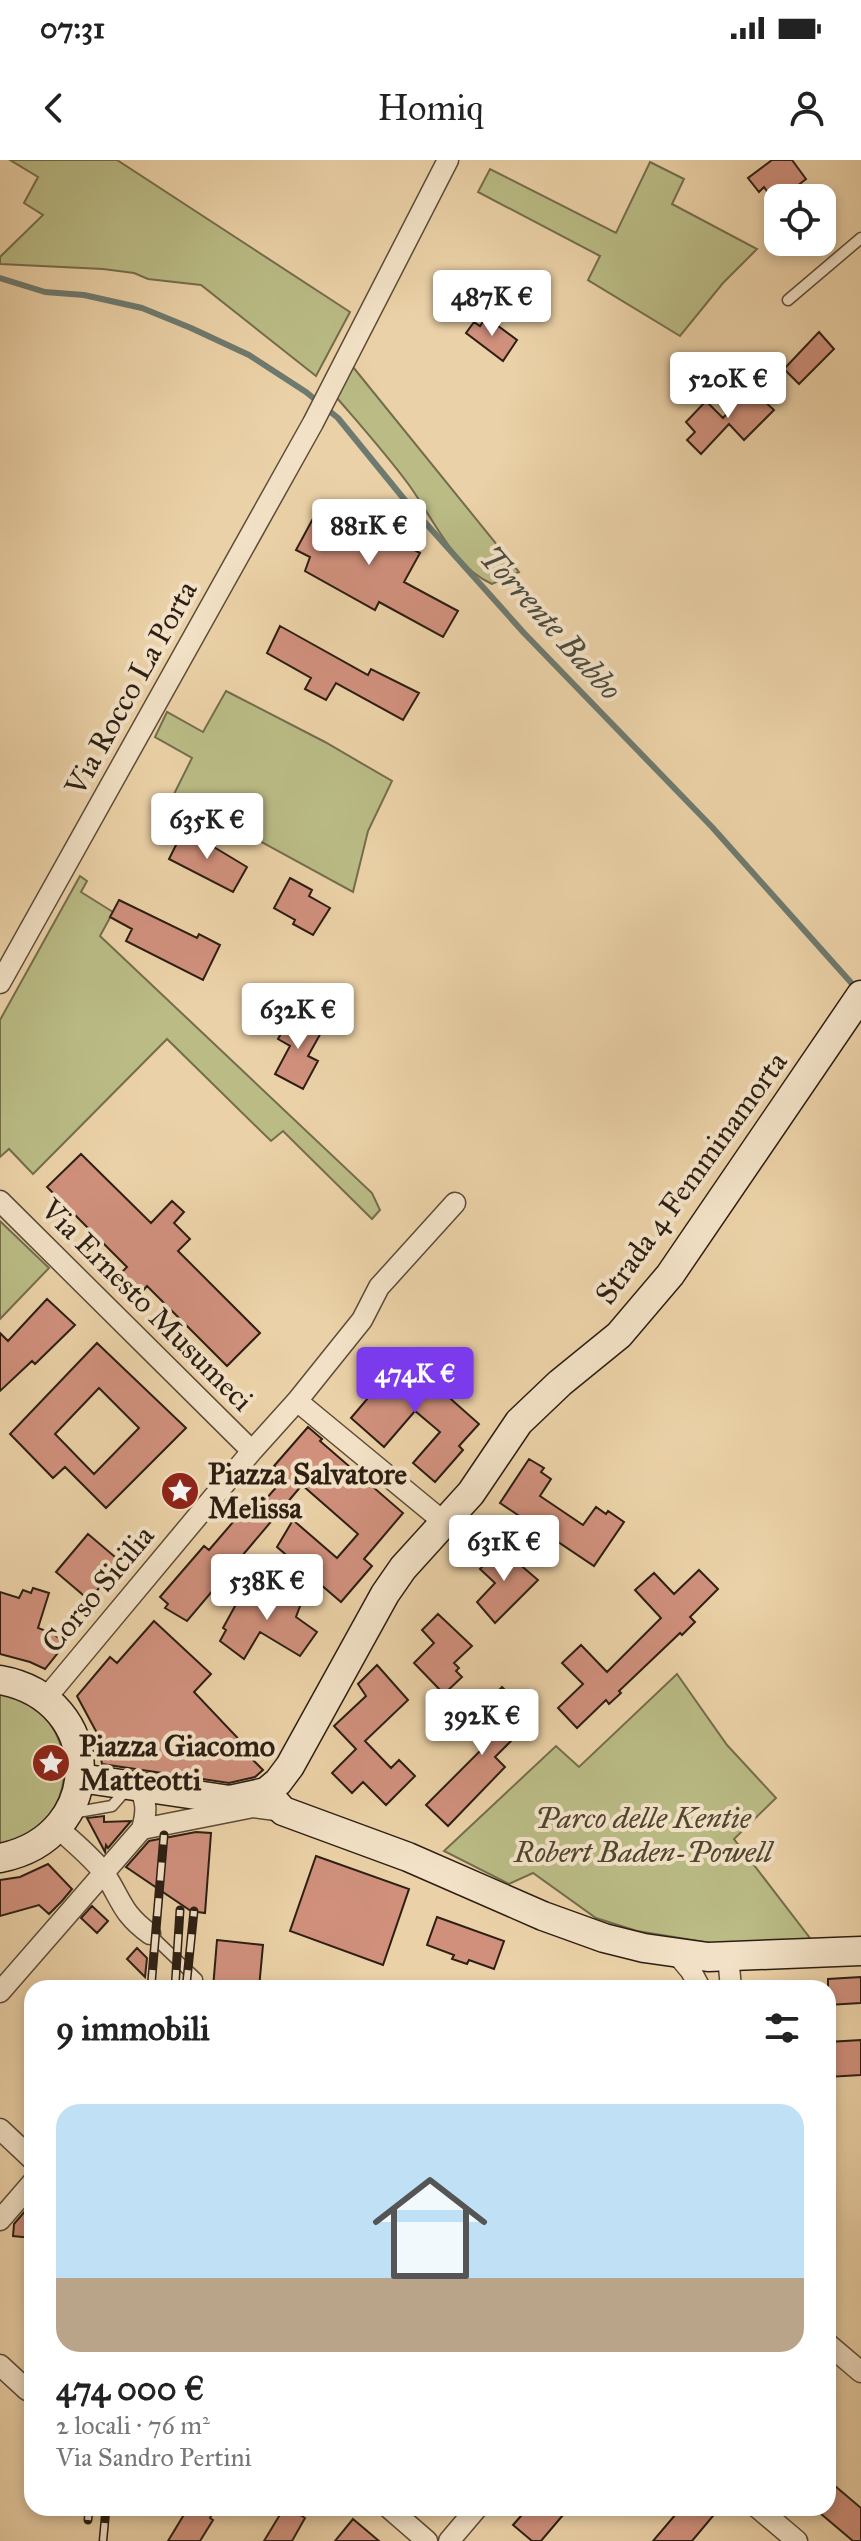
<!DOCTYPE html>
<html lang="it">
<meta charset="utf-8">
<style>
body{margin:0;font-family:"IM FELL Great Primer",serif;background:#f2f2f2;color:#222;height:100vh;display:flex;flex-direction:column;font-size:30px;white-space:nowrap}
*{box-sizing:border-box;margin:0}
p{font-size:26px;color:#767676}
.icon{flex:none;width:44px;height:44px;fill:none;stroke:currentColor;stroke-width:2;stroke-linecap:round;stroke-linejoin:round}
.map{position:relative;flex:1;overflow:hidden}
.details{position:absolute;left:24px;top:1820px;width:812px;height:536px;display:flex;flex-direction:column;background:#fff;border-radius:24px;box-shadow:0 4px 12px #0003}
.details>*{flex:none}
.tools{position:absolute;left:764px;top:24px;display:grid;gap:16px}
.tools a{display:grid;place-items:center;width:72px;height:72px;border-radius:16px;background:#fff;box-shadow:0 4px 12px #0003;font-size:40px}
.price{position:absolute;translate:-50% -68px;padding:0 18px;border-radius:8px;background:#fff;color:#222;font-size:26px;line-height:52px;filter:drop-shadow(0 2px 4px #0008)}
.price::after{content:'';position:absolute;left:50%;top:48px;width:24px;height:18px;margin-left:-12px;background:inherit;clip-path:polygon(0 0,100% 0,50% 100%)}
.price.on{background:#7c3aed;color:#fff}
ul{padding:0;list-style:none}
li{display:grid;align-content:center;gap:16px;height:424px;padding:0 32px}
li+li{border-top:2px solid #e0e0e0}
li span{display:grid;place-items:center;height:248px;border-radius:24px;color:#555}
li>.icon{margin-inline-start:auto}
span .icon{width:144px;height:144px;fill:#fffc;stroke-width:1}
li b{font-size:34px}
h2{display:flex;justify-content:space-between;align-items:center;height:96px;padding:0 32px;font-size:34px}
.status{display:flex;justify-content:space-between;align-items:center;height:56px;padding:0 40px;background:#fff;direction:ltr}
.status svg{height:22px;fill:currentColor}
header{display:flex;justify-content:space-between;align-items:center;height:104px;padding:0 32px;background:#fff;font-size:36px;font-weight:600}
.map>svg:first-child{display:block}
.green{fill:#babb85;stroke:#746d4c;stroke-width:2}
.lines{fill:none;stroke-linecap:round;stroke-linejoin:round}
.stream{stroke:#6e7a6f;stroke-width:6}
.building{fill:#d0907c;stroke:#2d1f13;stroke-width:2;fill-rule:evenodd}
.lane-casing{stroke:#5c4c38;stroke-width:13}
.street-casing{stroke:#5c4c38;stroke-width:23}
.secondary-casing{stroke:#2d1f13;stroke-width:31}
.lane{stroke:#f2e1c6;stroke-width:10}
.street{stroke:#f2e1c6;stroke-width:20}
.secondary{stroke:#f2e1c6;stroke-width:28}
.rail-casing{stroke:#2d1f13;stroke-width:9}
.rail{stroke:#f2e1c6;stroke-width:6;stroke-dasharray:18;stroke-linecap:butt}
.labels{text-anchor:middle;stroke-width:8;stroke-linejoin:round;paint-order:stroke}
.street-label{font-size:30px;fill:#2d1f13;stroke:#f2e1c6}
.poi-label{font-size:30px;font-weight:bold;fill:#2d1f13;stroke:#f2e1c6;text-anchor:start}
.park-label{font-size:30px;font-style:italic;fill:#504630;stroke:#f2e1c6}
.water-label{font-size:32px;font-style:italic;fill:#4d4d41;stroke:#f2e1c6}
</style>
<div class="status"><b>07:31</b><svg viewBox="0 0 49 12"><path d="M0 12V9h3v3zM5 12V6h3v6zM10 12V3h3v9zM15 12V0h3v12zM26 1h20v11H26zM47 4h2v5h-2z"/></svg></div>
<header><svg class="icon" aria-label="back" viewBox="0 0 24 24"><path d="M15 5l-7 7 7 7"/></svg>Homiq<svg class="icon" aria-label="person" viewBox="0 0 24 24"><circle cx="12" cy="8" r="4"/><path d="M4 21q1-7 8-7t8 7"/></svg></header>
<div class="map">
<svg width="861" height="2381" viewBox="0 0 861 2381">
<rect width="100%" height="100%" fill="#ebd1a7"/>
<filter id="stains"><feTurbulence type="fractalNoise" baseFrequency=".0025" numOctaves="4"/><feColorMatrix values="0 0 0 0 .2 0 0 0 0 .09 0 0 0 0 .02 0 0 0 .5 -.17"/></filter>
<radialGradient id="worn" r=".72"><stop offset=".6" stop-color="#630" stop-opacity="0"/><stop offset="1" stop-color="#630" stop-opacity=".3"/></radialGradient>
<path class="green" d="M10 0H117L350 152 316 216 201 125 148 119 134 113 103 109 0 104V97L43 55 24 43 38 17Z
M650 2 684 19 672 44 757 89 723 123 680 176 588 120 600 96 478 32 490 9 616 73Z
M353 207 519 412 492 424C454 408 433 358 409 325 387 295 362 267 337 238Z
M226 531 325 582 392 621 368 671 353 732 174 634 192 598 155 577 167 552 203 572Z
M80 716 87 721 81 732 113 752 100 776 372 1033 380 1050 372 1059 283 971 271 981 167 879 33 1014 9 989 0 997V860Z
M0 1061 49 1108 0 1159Z
M677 1514 727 1585 776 1638 734 1679 813 1782 723 1785 637 1771 596 1758 533 1713 509 1724 444 1691 556 1586 579 1607Z
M0 1532C12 1538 29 1542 39 1551 77 1585 72 1653 24 1677 17 1680 8 1682 0 1684Z"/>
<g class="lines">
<path class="stream" d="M0 118 45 132 84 135 142 148 191 168 249 195 306 232 338 258 404 339 524 473 712 667 855 827"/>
</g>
<path class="building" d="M772 0H792L806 19 782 38H778L775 43 764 27 759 32 748 18Z
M486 157 517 180 503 201 466 173 474 162 480 166Z
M819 172 834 189 799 224 784 209Z
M750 228 774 250 744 280 729 264 701 294 687 280 695 272 686 262 706 241 723 258Z
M323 340 420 393 404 422 458 451 443 477 379 442 375 450 305 411 310 397 296 390Z
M280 466 368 515 371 509 419 533 403 560 336 523 326 540 305 529 311 518 267 493Z
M184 669 247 707 233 732 169 699Z
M290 718 312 730 309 736 330 748 313 775 293 764 295 760 274 748Z
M119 740 197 778 199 774 220 785 203 820 126 781 132 769 110 757Z
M292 854 322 871 308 896 318 901 303 929 275 914 290 886 278 879Z
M81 994 151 1063 172 1041 184 1052 174 1063 190 1079 178 1091 260 1173 227 1206 147 1126 141 1133 121 1113 127 1107 47 1027Z
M47 1139 75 1165 35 1204 32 1201 0 1231V1173L8 1181Z
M97 1183 186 1268 106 1348 65 1307 53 1318 10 1274ZM99 1228 139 1268 94 1314 55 1274Z
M399 1193 479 1264 459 1286 463 1290 435 1322 413 1303 440 1272 415 1251 384 1287 351 1258 374 1231 369 1228Z
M308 1267 322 1279 320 1281 403 1353 364 1399 372 1406 341 1442 277 1387 293 1360 337 1398 358 1374 302 1325 187 1461 165 1448 168 1444 160 1437 204 1386 209 1390 252 1340 260 1346 286 1316 274 1306Z
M529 1299 544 1308 541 1312 551 1319 540 1336 583 1365 596 1347 606 1354 608 1351 624 1362 594 1406 500 1343Z
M88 1374 121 1402 89 1440 56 1412Z
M497 1385 538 1420 495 1463 477 1442 495 1423 480 1409 489 1400 485 1396Z
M699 1410 718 1429 690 1457 695 1462 682 1475 680 1473 619 1531 621 1533 609 1544 606 1540 577 1568 558 1548 583 1524 562 1503 581 1485 607 1512 661 1458 635 1430 654 1413 674 1434Z
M254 1424 277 1437 281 1429 302 1441 296 1457 317 1472 300 1496 260 1472 244 1499 220 1481 226 1470 223 1468 240 1437 245 1440Z
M33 1428 49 1433 38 1468 54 1474 65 1484 45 1509 30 1502 0 1494V1432L19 1438 23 1430 31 1433Z
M438 1454 472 1486 454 1503 459 1508 456 1511 462 1517 444 1534 414 1503 434 1483 422 1470Z
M154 1461 211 1514 194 1532 249 1590 246 1593 263 1610 255 1617 229 1623 102 1604 97 1573 77 1536 110 1497 117 1503Z
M377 1505 408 1540 365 1581 391 1608 399 1600 415 1616 386 1645 363 1622 352 1633 332 1613 356 1589 334 1566 366 1536 358 1524Z
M502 1527 533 1559 495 1597 505 1607 448 1666 426 1645 494 1577 474 1556Z
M104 1656V1662L131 1661 108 1688 106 1685 105 1692 87 1658Z
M196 1672 211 1673 205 1753 191 1751 126 1707 149 1681Z
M316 1696 409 1729 383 1805 290 1771Z
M48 1704 72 1729 62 1741 49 1754 39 1745 0 1756V1720L20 1717Z
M92 1746 108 1761 97 1773 81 1758Z
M437 1757 504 1781 494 1809 469 1800 467 1804 452 1799 454 1795 427 1785Z
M217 1780 263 1785 259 1828H213Z
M137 1788 147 1798 145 1817 127 1799Z
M861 1817V1843L828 1845V1819Z
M861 1880V1915L828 1917V1882Z
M32 2043V2078L13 2076 14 2064Z
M828 2320 861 2348V2381H853L814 2348H828Z
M188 2348H216L210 2358 213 2360 200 2381H168Z
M284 2348H289L305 2358 292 2381H264Z
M528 2348H569L541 2381H532L513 2365Z
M681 2348H703L713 2356 692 2381H653Z
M353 2359 379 2381H335Z"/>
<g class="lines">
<g class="lane-casing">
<path id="lane" d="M788 140 861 78
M72 1653 112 1646 127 1629
M150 1774 197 1819 196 1828"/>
</g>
<g class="street-casing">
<path id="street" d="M0 823 313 263 448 0
M0 1041 252 1291
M297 1241 445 1363
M46 1538 252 1291 297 1241 362 1160 379 1127 455 1043
M58 1668C73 1682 92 1697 104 1713 122 1740 121 1753 150 1774
M142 1669 253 1647 283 1651
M676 1793 691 1811 700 1828
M728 1796 731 1828
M0 1832 142 1669C147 1651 147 1641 138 1625
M0 1969 32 1999
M0 2060 32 2023
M828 2184 861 2212
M0 2205 27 2230
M389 2348 427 2381
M758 2348 797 2381
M449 2381 477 2348"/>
</g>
<g class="secondary-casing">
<path id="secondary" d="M0 1520C106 1539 107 1677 0 1698
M80 1618 230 1640 266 1632 278 1622 290 1606 385 1434 403 1408 471 1333 519 1262 560 1223 619 1175 670 1115 861 835
M266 1632 283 1651 408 1697 543 1756 604 1778 644 1788 708 1797 861 1791"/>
</g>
<use href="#lane" class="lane"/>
<use href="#street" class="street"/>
<use href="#secondary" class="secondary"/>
<g class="rail-casing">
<path id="rail" d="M151 1828 164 1675
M175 1828 180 1750
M186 1828 194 1751
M88 2360 89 2348
M103 2381 106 2348"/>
</g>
<use href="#rail" class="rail"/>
</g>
<defs>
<g id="sight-disc" transform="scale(2)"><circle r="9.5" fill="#8f2418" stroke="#f2e1c6"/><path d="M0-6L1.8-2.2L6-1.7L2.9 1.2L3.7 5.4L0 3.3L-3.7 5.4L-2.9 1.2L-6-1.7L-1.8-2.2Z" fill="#fff"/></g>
</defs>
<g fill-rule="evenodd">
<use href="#sight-disc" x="180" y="1331"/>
<use href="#sight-disc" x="51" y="1603"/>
</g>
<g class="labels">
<g class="street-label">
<text transform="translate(131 528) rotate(-61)" y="10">Via Rocco La Porta</text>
<text transform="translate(691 1018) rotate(-54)" y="10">Strada 4 Femminamorta</text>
<text transform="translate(147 1145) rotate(45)" y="10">Via Ernesto Musumeci</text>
<text transform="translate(98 1429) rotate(-50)" y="10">Corso Sicilia</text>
</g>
<g class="poi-label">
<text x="208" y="1324">Piazza Salvatore<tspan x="208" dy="34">Melissa</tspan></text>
<text x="79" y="1596">Piazza Giacomo<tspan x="79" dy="34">Matteotti</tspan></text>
</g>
<g class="park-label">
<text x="643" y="1668">Parco delle Kentie<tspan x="643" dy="34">Robert Baden-Powell</tspan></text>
</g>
<g class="water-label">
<text transform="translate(551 463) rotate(48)" y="11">Torrente Babbo</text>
</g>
</g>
<rect width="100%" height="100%" filter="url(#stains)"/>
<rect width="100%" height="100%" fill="url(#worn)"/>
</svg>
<div class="tools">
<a><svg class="icon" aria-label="locate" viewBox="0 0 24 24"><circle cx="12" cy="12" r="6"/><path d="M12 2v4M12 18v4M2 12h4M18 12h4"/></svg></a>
</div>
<b class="price" style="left:492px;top:178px">487K €</b>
<b class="price" style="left:728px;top:260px">520K €</b>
<b class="price" style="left:369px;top:407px">881K €</b>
<b class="price" style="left:207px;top:701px">635K €</b>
<b class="price" style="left:298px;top:891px">632K €</b>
<b class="price on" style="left:415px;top:1255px">474K €</b>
<b class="price" style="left:504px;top:1423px">631K €</b>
<b class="price" style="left:267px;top:1462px">538K €</b>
<b class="price" style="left:482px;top:1597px">392K €</b>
<section class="details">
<h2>9 immobili<svg class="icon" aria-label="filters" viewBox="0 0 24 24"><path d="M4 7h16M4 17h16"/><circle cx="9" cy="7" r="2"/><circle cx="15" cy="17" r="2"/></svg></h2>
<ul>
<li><span style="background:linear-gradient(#bfe0f5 70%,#b9a48a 0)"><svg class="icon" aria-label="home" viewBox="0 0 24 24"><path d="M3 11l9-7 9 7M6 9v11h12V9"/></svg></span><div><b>474 000 €</b><p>2 locali · 76 m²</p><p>Via Sandro Pertini</p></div></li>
</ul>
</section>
</div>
